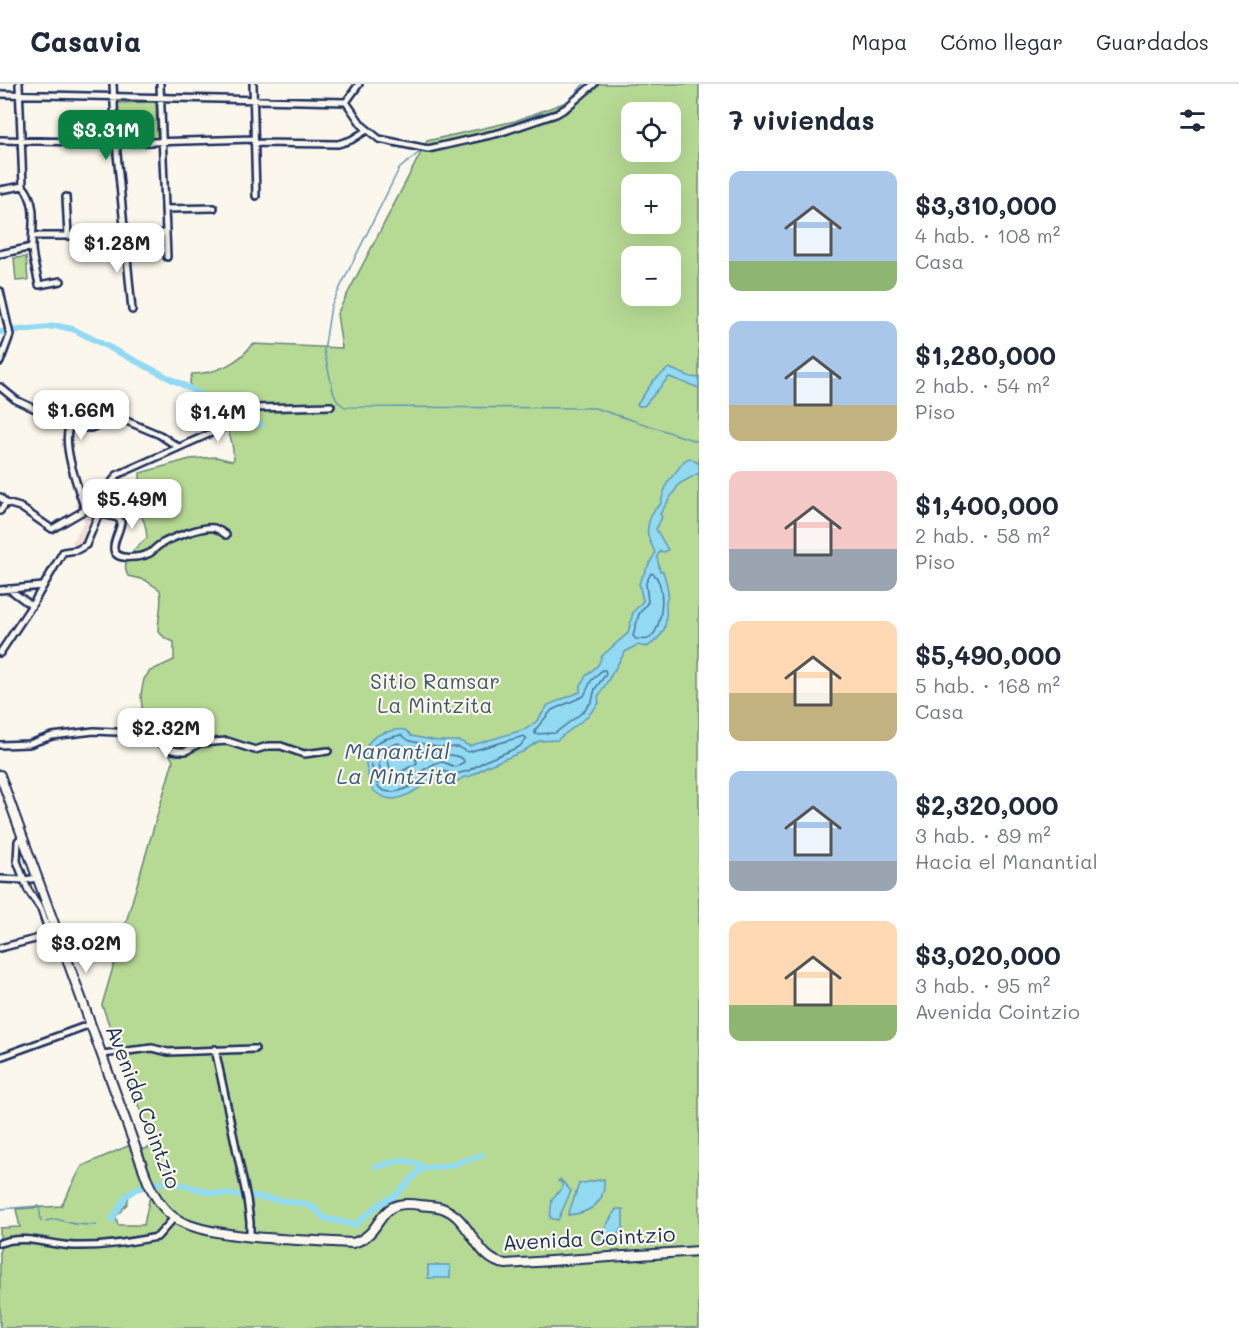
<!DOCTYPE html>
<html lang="es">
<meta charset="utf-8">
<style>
body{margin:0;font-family:Mali,sans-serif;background:#f6f6f7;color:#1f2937;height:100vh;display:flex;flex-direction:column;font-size:22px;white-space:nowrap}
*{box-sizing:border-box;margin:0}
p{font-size:20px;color:#747a83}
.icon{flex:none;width:33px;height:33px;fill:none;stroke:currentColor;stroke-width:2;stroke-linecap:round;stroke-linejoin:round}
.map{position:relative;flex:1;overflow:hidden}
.panel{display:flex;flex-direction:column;background:#fff;width:540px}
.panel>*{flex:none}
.controls{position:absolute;left:621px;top:18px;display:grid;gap:12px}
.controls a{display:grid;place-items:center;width:60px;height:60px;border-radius:12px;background:#fff;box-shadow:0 6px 24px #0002;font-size:30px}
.price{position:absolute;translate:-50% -51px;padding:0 14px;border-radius:12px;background:#fff;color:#222;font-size:20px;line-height:39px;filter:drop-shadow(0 2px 3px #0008)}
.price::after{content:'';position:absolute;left:50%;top:36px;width:18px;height:14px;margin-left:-9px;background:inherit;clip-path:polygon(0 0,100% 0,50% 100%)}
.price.current{background:#0b8043;color:#fff}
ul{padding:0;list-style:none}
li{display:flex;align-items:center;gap:18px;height:150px;padding:0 30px}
li span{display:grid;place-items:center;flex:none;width:168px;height:120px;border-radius:12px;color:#555}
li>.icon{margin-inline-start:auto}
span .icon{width:72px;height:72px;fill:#fffc;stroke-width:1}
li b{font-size:26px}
h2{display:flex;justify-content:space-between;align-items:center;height:72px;padding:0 30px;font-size:26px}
header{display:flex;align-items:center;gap:36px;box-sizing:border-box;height:84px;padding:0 30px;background:#fff;border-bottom:2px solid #e0e1e3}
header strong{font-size:28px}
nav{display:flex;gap:33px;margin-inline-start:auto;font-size:21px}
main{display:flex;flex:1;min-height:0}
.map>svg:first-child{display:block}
.built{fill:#f3ded5}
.green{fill:#b6da94;stroke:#688479;stroke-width:1.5;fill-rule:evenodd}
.water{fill:#91daf2;stroke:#6296b7;stroke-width:1.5}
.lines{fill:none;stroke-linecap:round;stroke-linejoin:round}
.shore{stroke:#4a7399;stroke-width:1.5}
.stream{stroke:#6296b7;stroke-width:1.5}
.canal{stroke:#91daf2;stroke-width:6}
.street-casing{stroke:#1b2f5e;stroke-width:10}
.secondary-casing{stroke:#1b2f5e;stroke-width:12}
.street{stroke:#fbf7ec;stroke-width:5}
.secondary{stroke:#fbf7ec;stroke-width:8}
.labels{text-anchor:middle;stroke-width:4.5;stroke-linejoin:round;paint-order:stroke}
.park-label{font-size:21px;fill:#425a6c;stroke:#fbf7ec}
.street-label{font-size:21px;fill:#1b2f5e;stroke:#fbf7ec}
.water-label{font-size:22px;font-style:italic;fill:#385a83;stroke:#fbf7ec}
</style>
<header>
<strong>Casavia</strong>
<nav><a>Mapa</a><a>Cómo llegar</a><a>Guardados</a></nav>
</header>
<main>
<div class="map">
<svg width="699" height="1244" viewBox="0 0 699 1244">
<rect width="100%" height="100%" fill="#fbf7ec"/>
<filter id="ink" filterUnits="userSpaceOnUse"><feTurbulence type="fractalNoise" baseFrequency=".0167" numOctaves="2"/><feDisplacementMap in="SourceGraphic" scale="12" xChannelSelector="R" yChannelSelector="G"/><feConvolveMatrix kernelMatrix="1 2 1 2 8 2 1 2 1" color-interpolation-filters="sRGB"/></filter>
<g filter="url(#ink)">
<path class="built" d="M85 429 97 435 87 451 89 453 85 459 82 458 78 463 72 459 70 461 85 437 82 435Z"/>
<path class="green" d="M591 0H699V1244H0V1144L20 1143 16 1125 61 1122 82 1082 130 1061 146 1104 137 1106 129 1112 127 1120 116 1133 118 1141H144L153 1097 142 1066 153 1062 102 921 173 677 154 641 142 624 141 610 144 595 150 587 174 576V558L165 554 158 547C158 533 163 520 160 506L145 496 128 492C119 476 136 463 147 454 146 440 143 430 131 421V417L140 410V389L190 375 216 373 232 377 234 375 232 359 226 340C217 336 214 330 207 324 196 314 185 305 192 290 214 290 240 279 252 260L342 264 337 230 427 57 515 37 569 17ZM632 28H670V68H632ZM632 100H670V140H632ZM632 172H670V212H632Z
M156 18 157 56 118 57 117 19Z
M26 173 28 196 16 197 14 174Z"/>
<path class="water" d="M669 284 691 293 699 294V304L669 293 644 322H639L637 321 653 297Z
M690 374 699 380V389L679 400 660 430 662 433 656 445 668 466 664 468 660 467 657 473 660 487H663C665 495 668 502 668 510 668 513 666 516 666 519 667 541 667 550 647 563L637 561 625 568 598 613 599 619 587 633 557 656 539 657 522 668 487 682 469 693H464L458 697 440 692C425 698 411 713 394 715 385 715 374 709 370 702 368 698 369 693 368 689 360 662 368 651 395 646 402 645 407 645 411 652L438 657H460L469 662 526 645 537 637 548 621 580 608V603L586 592 598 581 602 572 628 549 633 528 643 517 639 499 655 469C653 463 649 457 648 451 646 442 652 425 660 421L667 399 685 376Z
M560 1095 571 1107 558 1136 550 1134 552 1115 562 1104V1099L558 1097Z
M604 1095C606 1119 590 1129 568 1131L579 1100Z
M616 1125H623V1144L611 1157H603L599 1154Z
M428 1181H450V1194H428Z"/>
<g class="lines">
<path class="shore" d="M651 489C667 494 664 544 650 554 646 557 641 555 636 555L633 552 639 530 648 518 646 499Z
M602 586H605L606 590 595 605 592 617 583 628 555 649 535 650V646L552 626 584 612 591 597Z
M401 651 410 657 437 663H458L468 668 524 652 527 655 519 663 485 677 468 687 456 690 438 686C425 692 407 708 392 708 376 708 377 698 373 687 371 678 368 669 375 661 381 654 393 653 401 651Z
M399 659C409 666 424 668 436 670 446 672 453 669 463 675L464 678 455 683 443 678 436 679 404 697 392 700 382 695 378 674 383 664Z
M397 669 416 675 417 679 399 689 392 690 387 674 389 672Z"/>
<path class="stream" d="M496 47 535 31 561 25 584 0
M426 63 431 61 480 51
M422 66 399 85 331 222 324 267 333 307 338 318 345 323 595 324 699 358
M0 1125 39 1122 41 1137
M46 1137C57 1133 61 1137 70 1139 79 1141 88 1141 96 1141"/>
<path class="canal" d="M0 248 58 242 73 245 224 322 241 328 261 341
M421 1085 451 1081 482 1071
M112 1136 126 1112 136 1105 162 1098 179 1100 212 1109 252 1112 306 1120 314 1124 324 1134 355 1141 381 1119 396 1111 421 1085V1081L402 1076 376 1083"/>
<g class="street-casing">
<path id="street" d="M19 0 23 102C38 120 32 142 32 163 32 175 37 189 39 201L61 197
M113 0 116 59 132 226
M160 0 167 173
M253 0 256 112
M0 10 346 18
M346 18 362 41 379 55 428 65 499 49 556 30 566 24 594 0
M346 18 359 0
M0 56 116 59 254 55
M254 59 338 60 351 56 367 46
M0 106 23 102
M66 113 68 152
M165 125 214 124
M34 152H124L166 149
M0 170 32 163
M0 207 10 251 0 278
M0 303 16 316 57 335 69 343 91 344 117 333 160 351 178 363
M69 343C62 363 79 406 85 426
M0 413 6 419 20 423 52 445 85 426 118 434 121 438C120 447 113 457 114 465 115 478 142 473 150 469 154 466 157 462 161 460 171 454 202 442 214 444 218 445 222 448 226 451
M0 427 6 419
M9 505 32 522
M0 506 43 502
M0 569 34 518 63 468 77 466 86 461 112 398 117 391 238 337 249 327 255 324 331 322
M0 661 29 660 52 652 94 647 137 649 152 653 172 666 179 667H186L200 659 227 657 255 666 268 662H281L304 670 328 667
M23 752 18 757 17 777 28 806 41 825 50 851
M0 795 24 796 38 794
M0 864 51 851
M215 965 247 1115 250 1138V1152
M102 970 152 964 168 968 255 965
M0 973 91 940
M0 1159C25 1150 49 1161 74 1162 102 1163 129 1158 157 1153L174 1134"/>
</g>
<g class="secondary-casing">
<path id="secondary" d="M0 691 148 1098C154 1111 163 1126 175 1134 206 1156 312 1156 353 1159 387 1149 373 1113 420 1121 427 1122 436 1122 442 1124 472 1134 475 1177 506 1180L699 1167"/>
</g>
<use href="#street" class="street"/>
<use href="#secondary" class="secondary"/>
</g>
</g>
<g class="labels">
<g class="park-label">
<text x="435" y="605">Sitio Ramsar<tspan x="435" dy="24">La Mintzita</tspan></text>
</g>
<g class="street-label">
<text transform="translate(143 1023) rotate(69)" y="7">Avenida Cointzio</text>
<text transform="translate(589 1155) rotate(-3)" y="7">Avenida Cointzio</text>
</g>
<g class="water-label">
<text x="397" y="675">Manantial<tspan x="397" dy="25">La Mintzita</tspan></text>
</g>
</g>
</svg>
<div class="controls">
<a><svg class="icon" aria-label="locate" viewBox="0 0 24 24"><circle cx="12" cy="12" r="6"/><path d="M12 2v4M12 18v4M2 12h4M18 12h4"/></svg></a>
<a>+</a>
<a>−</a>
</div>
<b class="price current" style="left:106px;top:77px">$3.31M</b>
<b class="price" style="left:117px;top:190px">$1.28M</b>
<b class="price" style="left:81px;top:357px">$1.66M</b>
<b class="price" style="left:218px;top:359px">$1.4M</b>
<b class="price" style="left:132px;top:446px">$5.49M</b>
<b class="price" style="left:166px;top:675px">$2.32M</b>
<b class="price" style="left:86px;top:890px">$3.02M</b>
</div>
<section class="panel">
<h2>7 viviendas<svg class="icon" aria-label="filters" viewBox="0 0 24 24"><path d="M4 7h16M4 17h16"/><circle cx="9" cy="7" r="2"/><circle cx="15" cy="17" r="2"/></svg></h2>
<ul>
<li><span style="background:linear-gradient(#a9c7e8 75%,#8fb573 0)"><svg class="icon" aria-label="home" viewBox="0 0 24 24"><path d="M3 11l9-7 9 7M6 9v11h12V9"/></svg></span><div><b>$3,310,000</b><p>4 hab. · 108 m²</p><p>Casa</p></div></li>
<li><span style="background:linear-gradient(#a9c7e8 70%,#c2b280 0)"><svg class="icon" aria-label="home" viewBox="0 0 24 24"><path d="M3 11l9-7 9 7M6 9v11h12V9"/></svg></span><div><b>$1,280,000</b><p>2 hab. · 54 m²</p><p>Piso</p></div></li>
<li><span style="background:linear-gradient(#f6c9c9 65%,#9aa5b1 0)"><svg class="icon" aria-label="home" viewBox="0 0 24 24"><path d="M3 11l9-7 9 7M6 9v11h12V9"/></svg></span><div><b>$1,400,000</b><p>2 hab. · 58 m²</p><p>Piso</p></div></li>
<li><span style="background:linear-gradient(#ffd9b3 60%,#c2b280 0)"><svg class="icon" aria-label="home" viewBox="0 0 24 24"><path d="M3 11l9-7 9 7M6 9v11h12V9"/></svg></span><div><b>$5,490,000</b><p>5 hab. · 168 m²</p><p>Casa</p></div></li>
<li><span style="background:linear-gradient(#a9c7e8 75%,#9aa5b1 0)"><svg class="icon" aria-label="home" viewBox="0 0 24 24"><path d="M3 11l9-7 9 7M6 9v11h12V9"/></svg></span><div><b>$2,320,000</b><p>3 hab. · 89 m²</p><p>Hacia el Manantial</p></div></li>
<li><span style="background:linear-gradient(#ffd9b3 70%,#8fb573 0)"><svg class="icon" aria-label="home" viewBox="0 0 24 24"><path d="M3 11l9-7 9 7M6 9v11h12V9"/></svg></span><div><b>$3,020,000</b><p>3 hab. · 95 m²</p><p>Avenida Cointzio</p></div></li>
</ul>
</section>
</main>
